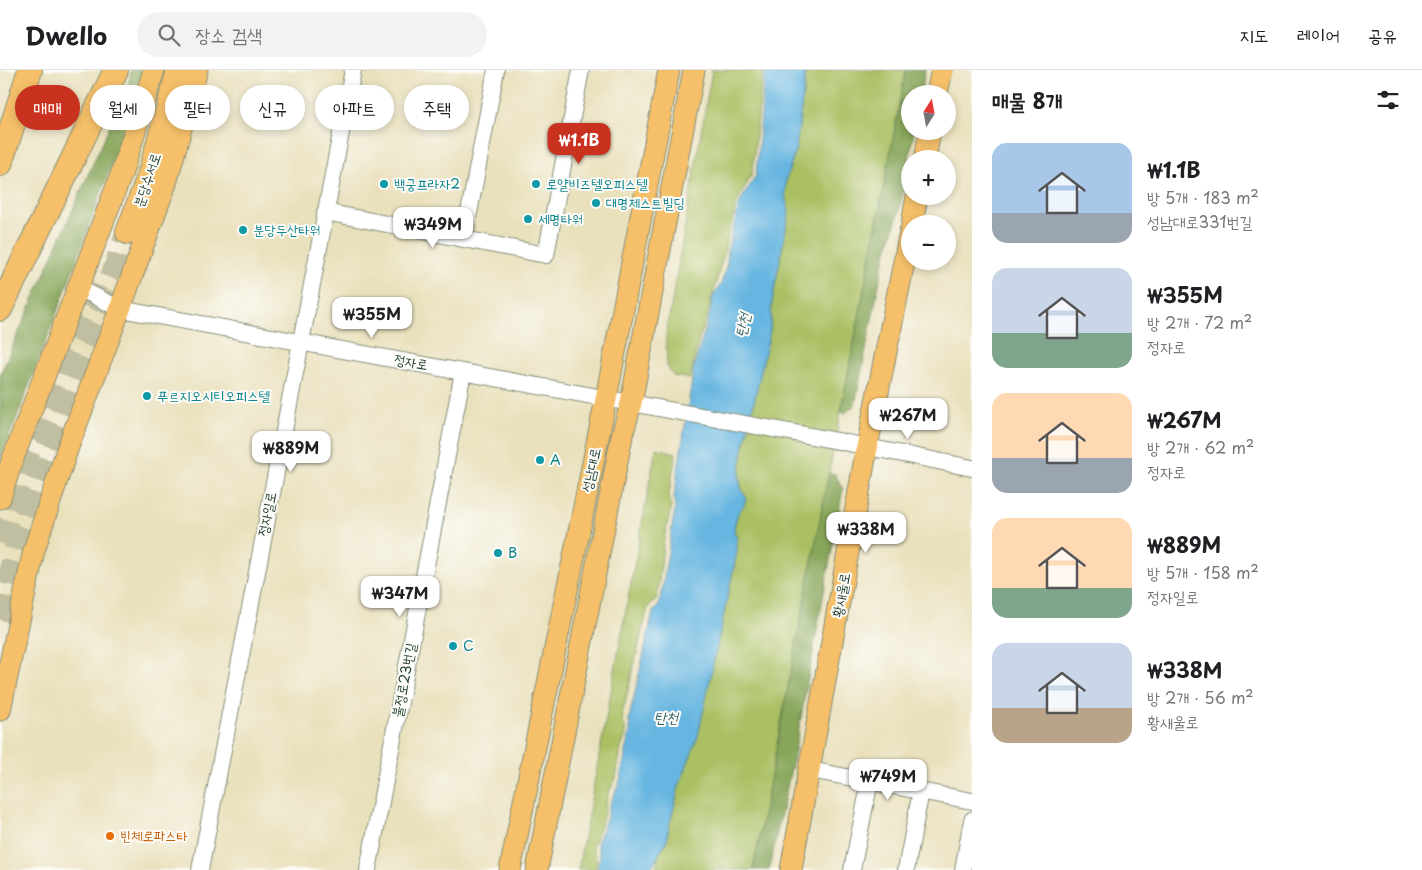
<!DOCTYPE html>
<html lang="ko">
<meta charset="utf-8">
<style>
body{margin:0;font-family:"Playpen Sans","Poor Story",sans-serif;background:#f2f2f2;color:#202124;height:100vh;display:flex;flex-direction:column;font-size:19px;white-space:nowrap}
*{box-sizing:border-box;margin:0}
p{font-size:16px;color:#757577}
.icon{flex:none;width:28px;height:28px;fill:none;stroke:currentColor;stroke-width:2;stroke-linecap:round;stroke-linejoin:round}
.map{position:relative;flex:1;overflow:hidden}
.details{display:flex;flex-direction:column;background:#fff;width:450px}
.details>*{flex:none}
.hud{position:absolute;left:15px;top:15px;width:475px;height:45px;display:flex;gap:10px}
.needle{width:32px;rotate:11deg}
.tools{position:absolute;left:901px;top:15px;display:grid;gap:10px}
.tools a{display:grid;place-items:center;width:55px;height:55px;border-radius:50%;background:#fff;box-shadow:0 2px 8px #0003;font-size:25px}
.price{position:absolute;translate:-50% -42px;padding:0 11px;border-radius:10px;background:#fff;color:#222;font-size:16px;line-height:32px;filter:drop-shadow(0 1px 2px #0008)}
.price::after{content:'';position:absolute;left:50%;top:30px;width:15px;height:11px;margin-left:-8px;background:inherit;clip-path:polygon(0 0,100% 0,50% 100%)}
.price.on{background:#c8321e;color:#fff}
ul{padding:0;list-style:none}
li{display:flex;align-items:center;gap:15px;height:125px;padding:0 20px}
li span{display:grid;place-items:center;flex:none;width:140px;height:100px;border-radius:15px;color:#555}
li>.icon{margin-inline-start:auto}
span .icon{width:60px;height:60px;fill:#fffc;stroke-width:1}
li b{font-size:21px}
h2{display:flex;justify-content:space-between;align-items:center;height:60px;padding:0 20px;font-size:21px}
.chip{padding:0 18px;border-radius:22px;background:#fff;box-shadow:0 2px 8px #0003;font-size:18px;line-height:45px}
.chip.on{background:#c8321e;color:#fff}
header{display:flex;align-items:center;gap:30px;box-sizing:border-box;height:70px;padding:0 25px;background:#fff;border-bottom:1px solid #e0e0e0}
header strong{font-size:24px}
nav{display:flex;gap:28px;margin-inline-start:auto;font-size:18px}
.search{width:350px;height:45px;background:#f2f2f2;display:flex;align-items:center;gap:12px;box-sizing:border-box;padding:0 18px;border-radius:28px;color:#757577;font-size:19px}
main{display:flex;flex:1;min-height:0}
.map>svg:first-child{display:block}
.green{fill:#aac064;stroke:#647e4c}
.forest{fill:#87a65a;stroke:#537247}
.water{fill:#66b6e1;stroke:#427a8a}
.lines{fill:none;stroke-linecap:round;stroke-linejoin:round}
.highway-tunnel{stroke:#c1bfa1;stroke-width:24;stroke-dasharray:24 12;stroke-linecap:butt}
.minor-casing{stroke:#848e78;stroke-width:18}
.major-casing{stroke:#848e78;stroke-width:23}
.highway-casing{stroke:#848e78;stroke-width:26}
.minor{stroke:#fff;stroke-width:16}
.major{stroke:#f6c06b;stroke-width:21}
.highway{stroke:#f6c06b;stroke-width:24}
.minor-bridge-casing{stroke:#848e78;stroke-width:18;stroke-linecap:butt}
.minor-bridge{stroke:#fff;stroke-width:16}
.culture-dot{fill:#0f9aa8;stroke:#fdfcf7;stroke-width:2}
.food-dot{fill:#e8710a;stroke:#fdfcf7;stroke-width:2}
.labels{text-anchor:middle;stroke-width:4;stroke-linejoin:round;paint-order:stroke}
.street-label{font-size:14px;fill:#1f3d34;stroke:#fdfcf7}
.culture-label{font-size:14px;fill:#0d838f;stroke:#fdfcf7;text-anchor:start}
.food-label{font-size:14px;fill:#c56008;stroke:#fdfcf7;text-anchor:start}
.water-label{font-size:15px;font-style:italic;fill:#346168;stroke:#fdfcf7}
</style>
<header>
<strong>Dwello</strong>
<div class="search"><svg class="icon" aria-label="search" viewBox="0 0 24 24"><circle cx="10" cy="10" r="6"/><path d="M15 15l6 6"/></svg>장소 검색</div>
<nav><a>지도</a><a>레이어</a><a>공유</a></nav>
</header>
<main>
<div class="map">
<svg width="972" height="800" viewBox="0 0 972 800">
<rect width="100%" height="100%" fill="#fdfcf7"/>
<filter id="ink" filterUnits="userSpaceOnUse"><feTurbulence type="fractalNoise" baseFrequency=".02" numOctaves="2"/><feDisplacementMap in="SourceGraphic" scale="10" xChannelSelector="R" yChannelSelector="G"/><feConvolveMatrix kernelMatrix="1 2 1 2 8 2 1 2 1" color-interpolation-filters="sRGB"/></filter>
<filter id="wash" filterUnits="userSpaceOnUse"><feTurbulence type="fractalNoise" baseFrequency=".0096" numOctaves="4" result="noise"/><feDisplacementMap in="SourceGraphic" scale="20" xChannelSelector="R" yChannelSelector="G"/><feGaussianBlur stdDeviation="1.12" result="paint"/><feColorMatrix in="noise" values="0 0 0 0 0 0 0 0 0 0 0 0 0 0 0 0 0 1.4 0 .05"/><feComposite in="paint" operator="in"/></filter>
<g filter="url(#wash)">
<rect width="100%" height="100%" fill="#e9e0bc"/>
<path class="green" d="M712 0H763L752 104 737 132 707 247 699 269 690 309 673 306 667 296 666 265Z
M806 0H906L753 800H656L658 787 667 770 668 761 679 716 698 665 737 482V469L734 461 735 453 738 442 744 435 746 428 741 418 739 406 742 385 770 261 772 232 789 142 785 126 786 109 796 79Z
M656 378 676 383 669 424 671 438 664 469 657 528 648 537 622 645 626 664 621 678 616 708 608 724 602 751 592 777 597 790 595 800H578Z"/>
<path class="forest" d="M131 0H145L141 15 68 213 0 391V305L129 12Z
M906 0H925L921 24H910V61H914L900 138 883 194 855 335 845 343 841 342Z
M829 403 835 404 843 419 794 685 769 800H753Z"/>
<path class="water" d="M765 0H806L796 79 786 109 785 126 789 142 772 232 770 261 742 385 739 406 741 418 746 428 744 435 738 443 735 453 734 461 737 469V482L698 666 679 716 668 761 667 770 650 800H597L600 786 597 774 607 747 609 736 620 711 630 662 629 649 653 542 659 535 661 526 675 438 674 427 694 297 710 243 713 227 722 212 727 193 728 179 740 132 756 105Z"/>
</g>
<g filter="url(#ink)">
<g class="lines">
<path class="highway-tunnel" d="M0 473 30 376 96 206
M0 550 16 478 48 380 98 247 128 162"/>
<g class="minor-casing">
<path id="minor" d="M325 142 546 185 581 0
M464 169 496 0
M79 218 120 239 658 338
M838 371 972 398
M810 700 972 731
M200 800 353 0
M368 800 463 302
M852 800 870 711
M906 800 921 721
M963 800 972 750"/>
</g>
<g class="major-casing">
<path id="major" d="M937 24 942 0
M925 89 930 61
M912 154 917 126
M0 428 12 391 121 105 154 0
M0 640 34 480 68 377 120 239 166 113 197 0
M510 800 606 329 669 0
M537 800 622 366 631 333 694 0
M791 800 867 377 910 162"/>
</g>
<g class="highway-casing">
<path id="highway" d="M0 94 30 0
M128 162 150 104 179 0
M0 239 116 0"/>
</g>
<use href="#minor" class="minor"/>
<use href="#major" class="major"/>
<use href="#highway" class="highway"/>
<g class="minor-bridge-casing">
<path id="minor-bridge" d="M658 338 838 371"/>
</g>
<use href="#minor-bridge" class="minor-bridge"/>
</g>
</g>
<g class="culture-dot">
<circle cx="384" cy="114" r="5"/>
<circle cx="536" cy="114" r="5"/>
<circle cx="596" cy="133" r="5"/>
<circle cx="528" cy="149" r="5"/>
<circle cx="243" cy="160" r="5"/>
<circle cx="147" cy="326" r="5"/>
<circle cx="540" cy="390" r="5"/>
<circle cx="498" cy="483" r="5"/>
<circle cx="453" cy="576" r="5"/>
</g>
<circle class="food-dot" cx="110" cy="766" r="5"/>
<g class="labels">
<g class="street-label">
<text transform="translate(147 110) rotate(-71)" y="5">분당수서로</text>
<text transform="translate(411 292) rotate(10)" y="5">정자로</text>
<text transform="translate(591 400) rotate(-78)" y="5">성남대로</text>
<text transform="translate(267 444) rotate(-79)" y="5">정자일로</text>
<text transform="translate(841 525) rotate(-80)" y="5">황새울로</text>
<text transform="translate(404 610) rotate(-79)" y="5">불정로23번길</text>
</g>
<g class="culture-label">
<text x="394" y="119">백궁프라자2</text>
<text x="546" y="119">로얄비즈텔오피스텔</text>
<text x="606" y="138">대명제스트빌딩</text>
<text x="538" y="154">세명타워</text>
<text x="253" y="165">분당두산타워</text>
<text x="157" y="331">푸르지오시티오피스텔</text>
<text x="550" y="395">A</text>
<text x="508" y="488">B</text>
<text x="463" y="581">C</text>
</g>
<g class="food-label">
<text x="120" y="771">빈체로파스타</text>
</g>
<g class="water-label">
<text transform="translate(743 255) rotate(-79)" y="5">탄천</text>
<text x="666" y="653">탄천</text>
</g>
</g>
</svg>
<div class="tools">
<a><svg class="needle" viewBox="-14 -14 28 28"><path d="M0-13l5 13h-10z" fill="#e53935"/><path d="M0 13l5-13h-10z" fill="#757577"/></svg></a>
<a>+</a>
<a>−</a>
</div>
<b class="price on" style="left:579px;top:95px">₩1.1B</b>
<b class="price" style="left:433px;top:179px">₩349M</b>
<b class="price" style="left:372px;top:269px">₩355M</b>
<b class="price" style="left:908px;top:370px">₩267M</b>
<b class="price" style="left:291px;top:403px">₩889M</b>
<b class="price" style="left:866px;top:484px">₩338M</b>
<b class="price" style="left:400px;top:548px">₩347M</b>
<b class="price" style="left:888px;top:731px">₩749M</b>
<div class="hud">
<a class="chip on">매매</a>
<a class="chip">월세</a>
<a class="chip">필터</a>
<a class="chip">신규</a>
<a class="chip">아파트</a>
<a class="chip">주택</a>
</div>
</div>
<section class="details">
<h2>매물 8개<svg class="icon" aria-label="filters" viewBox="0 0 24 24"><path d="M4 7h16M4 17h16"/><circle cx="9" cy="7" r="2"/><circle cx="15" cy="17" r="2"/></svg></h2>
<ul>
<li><span style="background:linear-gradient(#a9c7e8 70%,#9aa5b1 0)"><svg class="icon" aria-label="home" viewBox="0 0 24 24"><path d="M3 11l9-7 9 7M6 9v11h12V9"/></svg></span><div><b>₩1.1B</b><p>방 5개 · 183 m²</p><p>성남대로331번길</p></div></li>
<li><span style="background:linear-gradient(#c9d6e8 65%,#7fa58c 0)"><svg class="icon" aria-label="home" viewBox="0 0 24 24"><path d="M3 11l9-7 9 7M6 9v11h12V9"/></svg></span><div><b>₩355M</b><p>방 2개 · 72 m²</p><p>정자로</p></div></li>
<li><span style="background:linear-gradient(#ffd9b3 65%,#9aa5b1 0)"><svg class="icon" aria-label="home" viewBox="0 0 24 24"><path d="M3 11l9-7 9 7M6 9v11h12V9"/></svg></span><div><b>₩267M</b><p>방 2개 · 62 m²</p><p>정자로</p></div></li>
<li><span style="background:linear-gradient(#ffd9b3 70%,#7fa58c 0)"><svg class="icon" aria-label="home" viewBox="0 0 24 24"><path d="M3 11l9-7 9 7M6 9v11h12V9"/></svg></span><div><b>₩889M</b><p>방 5개 · 158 m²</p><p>정자일로</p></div></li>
<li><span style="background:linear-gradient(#c9d6e8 65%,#b9a48a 0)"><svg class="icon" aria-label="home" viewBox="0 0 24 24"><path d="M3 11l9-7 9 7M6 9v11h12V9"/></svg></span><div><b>₩338M</b><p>방 2개 · 56 m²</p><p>황새울로</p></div></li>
</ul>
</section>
</main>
